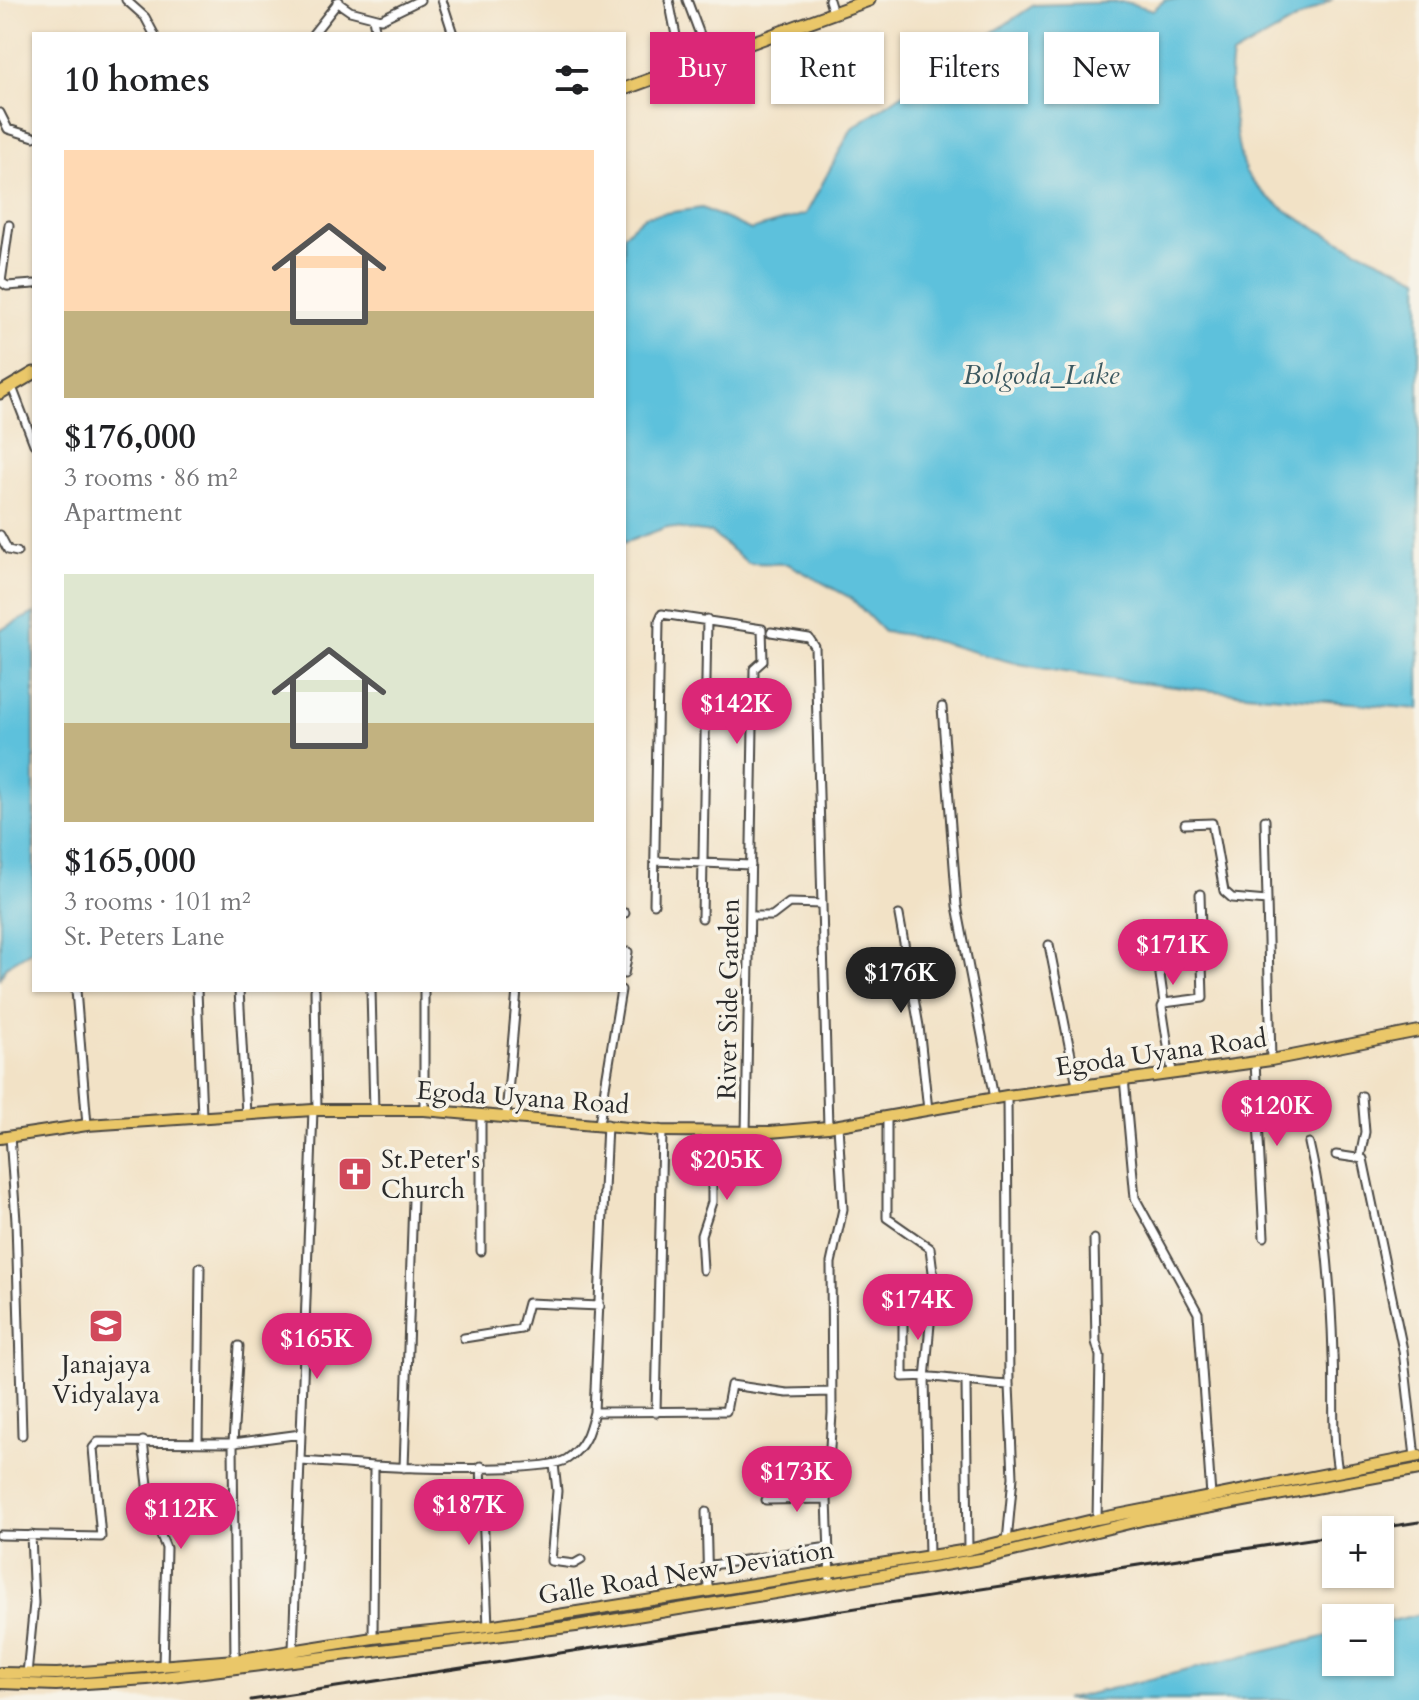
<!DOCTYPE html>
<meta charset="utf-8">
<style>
body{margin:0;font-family:Cardo,serif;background:#f6f6f6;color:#202124;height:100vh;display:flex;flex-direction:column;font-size:30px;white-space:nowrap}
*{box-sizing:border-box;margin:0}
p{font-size:26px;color:#757577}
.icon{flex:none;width:44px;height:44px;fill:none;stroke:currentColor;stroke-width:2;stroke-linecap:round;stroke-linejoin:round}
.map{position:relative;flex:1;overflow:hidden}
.sheet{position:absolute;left:32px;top:32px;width:594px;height:960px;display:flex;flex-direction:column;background:#fff;border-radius:0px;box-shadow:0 2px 6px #0004}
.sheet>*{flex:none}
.guide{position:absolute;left:650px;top:32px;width:648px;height:72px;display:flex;gap:16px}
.tools{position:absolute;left:1322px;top:1516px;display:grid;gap:16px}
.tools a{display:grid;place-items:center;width:72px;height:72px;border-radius:0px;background:#fff;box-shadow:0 2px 6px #0004;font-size:40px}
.price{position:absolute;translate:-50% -68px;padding:0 18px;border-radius:28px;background:#db2777;color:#fff;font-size:26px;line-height:52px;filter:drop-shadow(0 2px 4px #0008)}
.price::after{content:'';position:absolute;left:50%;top:48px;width:24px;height:18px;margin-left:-12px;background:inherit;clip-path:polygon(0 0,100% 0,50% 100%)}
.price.on{background:#222;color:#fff}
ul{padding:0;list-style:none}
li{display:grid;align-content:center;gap:16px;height:424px;padding:0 32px}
li span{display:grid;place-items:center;height:248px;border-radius:0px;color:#555}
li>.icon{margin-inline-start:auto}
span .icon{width:144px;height:144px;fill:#fffc;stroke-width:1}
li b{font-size:34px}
h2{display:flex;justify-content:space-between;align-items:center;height:96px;padding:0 32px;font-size:34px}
.pill{padding:0 28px;border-radius:0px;background:#fff;box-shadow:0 2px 6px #0004;font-size:28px;line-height:72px}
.pill.on{background:#db2777;color:#fff}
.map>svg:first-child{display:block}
.water{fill:#5dc1dc;stroke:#447684;stroke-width:2}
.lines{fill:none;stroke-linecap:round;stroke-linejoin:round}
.minor-casing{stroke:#494642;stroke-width:11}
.primary-casing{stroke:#494642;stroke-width:14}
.trunk-casing{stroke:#494642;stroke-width:15}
.minor{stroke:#fff;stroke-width:7}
.primary{stroke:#eac769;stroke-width:10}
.trunk{stroke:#eac769;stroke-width:11}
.rail{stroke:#2b2b2b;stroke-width:3}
.labels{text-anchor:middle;stroke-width:7;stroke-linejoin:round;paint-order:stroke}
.street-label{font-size:26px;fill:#2b2b2b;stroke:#f7f3e8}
.poi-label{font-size:26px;fill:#2b2b2b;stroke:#f7f3e8;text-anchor:start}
.water-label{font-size:28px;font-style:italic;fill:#3a5860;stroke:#f7f3e8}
</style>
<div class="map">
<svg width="1419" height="1700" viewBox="0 0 1419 1700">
<rect width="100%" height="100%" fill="#f7f3e8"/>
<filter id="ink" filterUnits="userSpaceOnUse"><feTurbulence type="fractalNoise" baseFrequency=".0125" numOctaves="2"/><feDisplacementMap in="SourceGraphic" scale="16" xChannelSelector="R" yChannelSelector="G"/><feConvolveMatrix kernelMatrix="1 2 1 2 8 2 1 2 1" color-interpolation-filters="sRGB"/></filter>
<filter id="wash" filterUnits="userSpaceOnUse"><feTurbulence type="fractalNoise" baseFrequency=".006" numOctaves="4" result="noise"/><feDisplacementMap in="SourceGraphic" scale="32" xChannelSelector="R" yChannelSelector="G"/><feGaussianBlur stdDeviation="1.8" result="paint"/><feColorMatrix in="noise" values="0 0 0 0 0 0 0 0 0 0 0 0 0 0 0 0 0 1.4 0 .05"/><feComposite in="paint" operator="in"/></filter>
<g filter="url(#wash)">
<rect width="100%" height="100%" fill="#f2e2c6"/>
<path class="water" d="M1165 0H1331L1232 56C1228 77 1231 96 1234 118 1237 136 1238 155 1246 172 1269 215 1374 256 1419 278V709C1287 696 1150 690 1020 664 973 654 931 636 884 632L851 598 788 564 748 563 711 533 667 527 624 543V234L645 216 702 208 751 230 806 214 852 128 1034 5 1125 2 1153 10Z
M34 613V949L6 966 0 979V630Z
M1419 1614V1700H1064L1336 1634V1662H1380V1624Z"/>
</g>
<g filter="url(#ink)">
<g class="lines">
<g class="minor-casing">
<path id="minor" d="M126 0 145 17 154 34
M442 0 453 34
M669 0 682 66
M687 0 708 56
M829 0 833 13
M337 2 350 11 381 19 420 0
M373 19 376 34
M313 34 339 1
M0 113 8 129 34 137
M9 225 1 282 7 286 34 284
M12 387 34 444
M0 535 8 550 17 552
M771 632 809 638 815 647 828 1127
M942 707 957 906 994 1098
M1265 820 1271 1060
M1185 824 1212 823 1224 891 1232 898 1267 901
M655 861 751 865
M654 904 659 621 662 614 762 629 763 661 754 669 746 1134
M624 913H625
M899 915 919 1026 928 1110
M750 916H772L789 903 822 904
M702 918 707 619
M1153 925 1164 1003
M1049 945 1077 1085
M624 974 628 952
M76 990 87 1125
M197 990 202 1116
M239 990 246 1114
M315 990 317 1110
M371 990 374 1111
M424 990V1110
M1255 1062 1264 1237
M1172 1072 1162 1007 1164 1003 1203 998 1200 894
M1124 1078 1135 1198 1198 1313 1211 1496
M1007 1096 1009 1385 1013 1477 1007 1542
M481 1114V1251
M506 1115 517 990
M887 1118V1218L930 1248 934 1280 925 1379 929 1555
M599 1124 621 990
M10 1136 16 1221 22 1435
M1309 1143C1325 1212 1331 1283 1333 1355 1335 1394 1331 1432 1338 1471
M1336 1155 1363 1159 1403 1350 1415 1457
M1360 1157 1365 1132 1362 1096
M1094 1239 1096 1342 1100 1356 1097 1519
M703 1270 701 1235 712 1202V1134
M903 1319V1377C938 1374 974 1384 1009 1385
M464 1338 521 1329 528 1303 600 1306
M966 1383 968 1550
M594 1412 607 1124
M656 1413 662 1131
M143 1441 151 1511 166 1548 163 1667
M198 1442 200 1267
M301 1461 374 1466
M554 1464 557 1491 551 1561 574 1564 581 1560
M481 1466 488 1626
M404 1468 413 1199
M766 1500 827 1499
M706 1512 708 1590
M0 1535 101 1537 93 1448 98 1442 233 1443 301 1434
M706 1566 828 1547
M830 1582 827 1499 832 1413 831 1263 843 1209 838 1125
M373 1638 374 1466C406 1468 546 1473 567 1459 585 1447 589 1432 594 1412L726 1411 731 1385 787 1393 832 1392
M293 1650 313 1110
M235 1660 233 1443 239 1346
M27 1674 34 1603 31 1535"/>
</g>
<g class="primary-casing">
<path id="primary" d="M0 1138 87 1125 313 1110H424L662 1131 770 1132 828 1127 1007 1096 1271 1060 1419 1031
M0 1673 57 1674 235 1660 373 1638 488 1626 968 1550 1097 1519 1419 1456
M0 1683 56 1685 147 1679 576 1626 980 1559 1146 1519 1419 1469"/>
</g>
<g class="trunk-casing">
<path id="trunk" d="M624 89 869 0
M0 393 34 373"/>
</g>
<use href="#minor" class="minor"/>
<use href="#primary" class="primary"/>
<use href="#trunk" class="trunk"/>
<path class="rail" d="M1367 1530 1419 1522
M251 1700 1336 1535"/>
</g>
</g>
<defs>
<g id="church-square" transform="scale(1.8)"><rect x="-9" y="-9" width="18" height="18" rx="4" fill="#d1495b" stroke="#f7f3e8"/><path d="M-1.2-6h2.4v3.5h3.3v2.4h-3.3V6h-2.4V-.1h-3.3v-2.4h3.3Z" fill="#fff"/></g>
<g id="school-square" transform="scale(1.8)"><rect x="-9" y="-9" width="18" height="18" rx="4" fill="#d1495b" stroke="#f7f3e8"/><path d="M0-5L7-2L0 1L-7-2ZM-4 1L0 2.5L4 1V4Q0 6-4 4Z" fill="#fff"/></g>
</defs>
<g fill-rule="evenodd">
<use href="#church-square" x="355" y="1174"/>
<use href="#school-square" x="106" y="1326"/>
</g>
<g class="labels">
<g class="street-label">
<text transform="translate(728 999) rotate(-89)" y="9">River Side Garden</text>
<text transform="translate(1161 1052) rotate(-8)" y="9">Egoda Uyana Road</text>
<text transform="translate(523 1097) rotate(4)" y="9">Egoda Uyana Road</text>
<text transform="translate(686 1572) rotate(-9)" y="9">Galle Road New Deviation</text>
</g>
<g class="poi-label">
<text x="381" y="1168">St.Peter's<tspan x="381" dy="30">Church</tspan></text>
<text x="106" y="1373" text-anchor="middle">Janajaya<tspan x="106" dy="30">Vidyalaya</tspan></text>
</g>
<g class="water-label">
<text x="1041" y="384">Bolgoda_Lake</text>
</g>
</g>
</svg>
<div class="tools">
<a>+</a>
<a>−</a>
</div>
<b class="price" style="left:737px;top:746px">$142K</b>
<b class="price" style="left:1173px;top:987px">$171K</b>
<b class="price on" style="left:901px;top:1015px">$176K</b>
<b class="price" style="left:1277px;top:1148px">$120K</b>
<b class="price" style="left:727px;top:1202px">$205K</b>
<b class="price" style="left:918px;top:1342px">$174K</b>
<b class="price" style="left:317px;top:1381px">$165K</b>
<b class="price" style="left:797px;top:1514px">$173K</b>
<b class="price" style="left:469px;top:1547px">$187K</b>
<b class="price" style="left:181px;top:1551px">$112K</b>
<div class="guide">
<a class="pill on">Buy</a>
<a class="pill">Rent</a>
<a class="pill">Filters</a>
<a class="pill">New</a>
</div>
<section class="sheet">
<h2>10 homes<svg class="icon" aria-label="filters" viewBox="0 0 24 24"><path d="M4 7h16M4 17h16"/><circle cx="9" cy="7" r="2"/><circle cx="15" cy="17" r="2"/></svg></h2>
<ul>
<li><span style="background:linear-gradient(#ffd9b3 65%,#c2b280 0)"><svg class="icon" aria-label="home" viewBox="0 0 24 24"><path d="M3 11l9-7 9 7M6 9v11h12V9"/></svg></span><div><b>$176,000</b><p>3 rooms · 86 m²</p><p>Apartment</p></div></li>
<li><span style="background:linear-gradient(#dfe7d0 60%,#c2b280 0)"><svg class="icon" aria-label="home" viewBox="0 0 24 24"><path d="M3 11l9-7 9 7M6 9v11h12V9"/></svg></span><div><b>$165,000</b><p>3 rooms · 101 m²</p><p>St. Peters Lane</p></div></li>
</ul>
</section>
</div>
